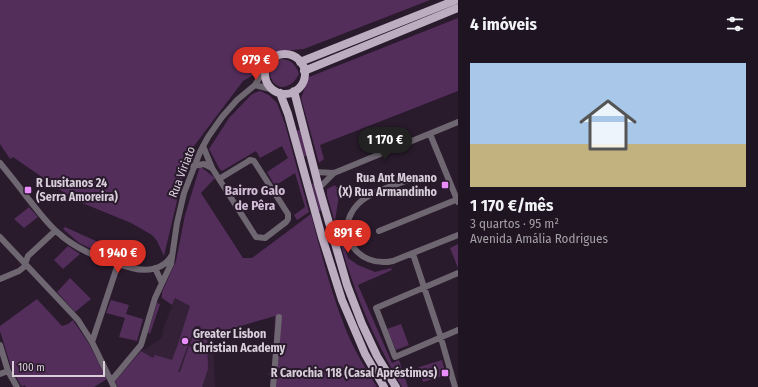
<!DOCTYPE html>
<html lang="pt">
<meta charset="utf-8">
<style>
body{margin:0;font-family:"Fira Sans Condensed",sans-serif;background:#2c212e;color:#f1f3f6;height:100vh;display:flex;flex-direction:column;font-size:15px;white-space:nowrap}
*{box-sizing:border-box;margin:0}
p{font-size:13px;color:#a19ea5}
.icon{flex:none;width:22px;height:22px;fill:none;stroke:currentColor;stroke-width:2;stroke-linecap:round;stroke-linejoin:round}
.map{position:relative;flex:1;overflow:hidden}
.sheet{display:flex;flex-direction:column;background:#1f1421;width:300px}
.sheet>*{flex:none}
.scale{position:absolute;left:12px;bottom:10px;width:93px;box-sizing:border-box;padding-left:4px;border:2px solid #d8ceda;border-top:0;font-size:11px;line-height:14px;white-space:nowrap;color:#d8ceda;-webkit-text-stroke:3px #291a2c;paint-order:stroke}
.price{position:absolute;translate:-50% -34px;padding:0 9px;border-radius:14px;background:#d93025;color:#fff;font-size:13px;line-height:26px;filter:drop-shadow(0 1px 2px #0008)}
.price::after{content:'';position:absolute;left:50%;top:24px;width:12px;height:9px;margin-left:-6px;background:inherit;clip-path:polygon(0 0,100% 0,50% 100%)}
.price.on{background:#222;color:#fff}
ul{padding:0;list-style:none}
li{display:grid;align-content:center;gap:8px;height:212px;padding:0 12px}
li span{display:grid;place-items:center;height:124px;border-radius:0px;color:#555}
li>.icon{margin-inline-start:auto}
span .icon{width:72px;height:72px;fill:#fffc;stroke-width:1}
li b{font-size:17px}
h2{display:flex;justify-content:space-between;align-items:center;height:48px;padding:0 12px;font-size:17px}
main{display:flex;flex:1;min-height:0}
.map>svg:first-child{display:block}
.built{fill:#342138}
.green{fill:#532e5b;fill-rule:evenodd}
.lines{fill:none;stroke-linecap:round;stroke-linejoin:round}
.minor{stroke:#6e6670;stroke-width:6}
.major{stroke:#bdadc0;stroke-width:8}
.poi-dot{fill:#e98dfd;stroke:#291a2c;stroke-width:1.5}
.labels{text-anchor:middle;stroke-width:4;stroke-linejoin:round;paint-order:stroke}
.street-label{font-size:12px;fill:#d8ceda;stroke:#291a2c}
.poi-label{font-size:12px;font-weight:bold;fill:#d8ceda;stroke:#291a2c;text-anchor:end}
.neighbourhood-label{font-size:13px;font-weight:bold;fill:#d1bdd5;stroke:#291a2c}
</style>
<main>
<div class="map">
<svg width="458" height="387" viewBox="0 0 458 387">
<rect width="100%" height="100%" fill="#291a2c"/>
<path class="built" d="M175 298 189 304 213 334 215 387H195L141 351 161 339 163 334 162 333Z"/>
<path class="green" d="M0 0H430L304 49 271 52 255 74 243 81 188 154 164 256 157 241 152 235 131 223 75 200 13 157 10 159 0 144Z
M458 18V91L320 145 324 159 319 163 301 98 309 77Z
M280 59C290 59 296 64 299 74 289 94 268 90 270 67Z
M260 91 269 95 277 103 285 124 309 212 297 220 294 215 305 207 295 173 275 186 267 172 288 158 282 146 260 158 256 151 222 171 219 168 209 149 229 118 251 95 254 93Z
M300 130 307 155 304 157 296 131Z
M200 166 215 178 201 193 243 258H252L311 214C321 253 331 293 346 330 354 350 366 369 377 387H271L272 377 268 374 273 369 275 316 213 334 207 339 208 369 202 387H118L115 381 141 351 153 358 155 355 172 360 178 344 190 306 175 298 172 305 162 298V292L176 261 185 215ZM195 326H200L206 340 203 339 195 330 190 344 205 349 206 351 189 346 180 372H178Z
M315 183 322 210 319 211 312 184Z
M335 185 336 187H338L341 195 339 196 335 220 348 258 358 265 375 272 391 268 392 270 358 285 392 363 399 360 408 387H402C381 351 363 314 350 274 341 248 335 221 327 195V189Z
M29 207 38 217 24 228 14 219Z
M65 227 140 261 139 265 96 251 79 243 63 229Z
M458 244V268L450 248Z
M68 246 80 254 63 269 54 260Z
M70 278 91 299 75 312 57 292Z
M37 299 62 326 68 324 73 320 89 344 107 379 94 387H26L25 385 22 387 12 370 0 331V326Z
M111 300 129 305 126 314 143 319 137 341 119 337 125 318 106 313Z
M157 303 160 304 150 334 148 332Z
M401 324 409 345 396 350 387 329Z
M442 360 446 375 423 382 419 367Z"/>
<g class="lines">
<path class="minor" d="M255 85 274 90
M430 134 458 202
M203 146 212 168 256 237 265 238 286 222 288 219V214L254 161 250 160 247 162 219 179
M0 163C9 174 18 185 26 196 36 208 45 221 56 231 77 251 104 261 132 268 146 272 164 270 172 255
M193 166 204 164 212 168
M315 172 334 173 458 122
M411 179C396 185 369 192 358 204 332 231 357 269 393 261L458 235
M319 188 334 173
M379 231 458 199
M0 237 78 320 92 342 114 387
M413 254 441 338 455 387
M155 268 162 283
M458 273 376 308 395 357 458 330
M0 279 19 271 24 267 28 256 55 231
M92 342 118 264
M0 345 8 371 17 387
M0 374 8 371
M111 381 141 345 155 298 171 264 177 223 184 193 200 152 208 137 222 117 237 100 255 85 267 65
M273 387 279 317"/>
<path class="major" d="M265 74a20 20 0 1 1 40 0a20 20 0 1 1-40 0Z
M300 62 456 0
M304 71 458 8
M294 91 319 188 347 285 362 324 377 356 396 387
M280 93 288 114 322 237 342 300 365 354 384 387"/>
</g>
<g class="poi-dot">
<rect x="441" y="181" width="8" height="8" rx="2"/>
<rect x="24" y="186" width="8" height="8" rx="2"/>
<circle cx="185" cy="341" r="4"/>
<rect x="441" y="369" width="8" height="8" rx="2"/>
</g>
<g class="labels">
<g class="street-label">
<text transform="translate(182 172) rotate(-69)" y="4">Rua Viriato</text>
</g>
<g class="poi-label">
<text x="437" y="182">Rua Ant Menano<tspan x="437" dy="14">(X) Rua Armandinho</tspan></text>
<text x="36" y="187" text-anchor="start">R Lusitanos 24<tspan x="36" dy="14">(Serra Amoreira)</tspan></text>
<text x="193" y="338" text-anchor="start">Greater Lisbon<tspan x="193" dy="14">Christian Academy</tspan></text>
<text x="437" y="377">R Carochia 118 (Casal Apréstimos)</text>
</g>
<g class="neighbourhood-label">
<text x="255" y="195">Bairro Galo<tspan x="255" dy="15">de Pêra</tspan></text>
</g>
</g>
</svg>
<div class="scale">100 m</div>
<b class="price" style="left:256px;top:81px">979 €</b>
<b class="price on" style="left:385px;top:161px">1 170 €</b>
<b class="price" style="left:348px;top:254px">891 €</b>
<b class="price" style="left:118px;top:274px">1 940 €</b>
</div>
<section class="sheet">
<h2>4 imóveis<svg class="icon" aria-label="filters" viewBox="0 0 24 24"><path d="M4 7h16M4 17h16"/><circle cx="9" cy="7" r="2"/><circle cx="15" cy="17" r="2"/></svg></h2>
<ul>
<li><span style="background:linear-gradient(#a9c7e8 65%,#c2b280 0)"><svg class="icon" aria-label="home" viewBox="0 0 24 24"><path d="M3 11l9-7 9 7M6 9v11h12V9"/></svg></span><div><b>1 170 €/mês</b><p>3 quartos · 95 m²</p><p>Avenida Amália Rodrigues</p></div></li>
</ul>
</section>
</main>
